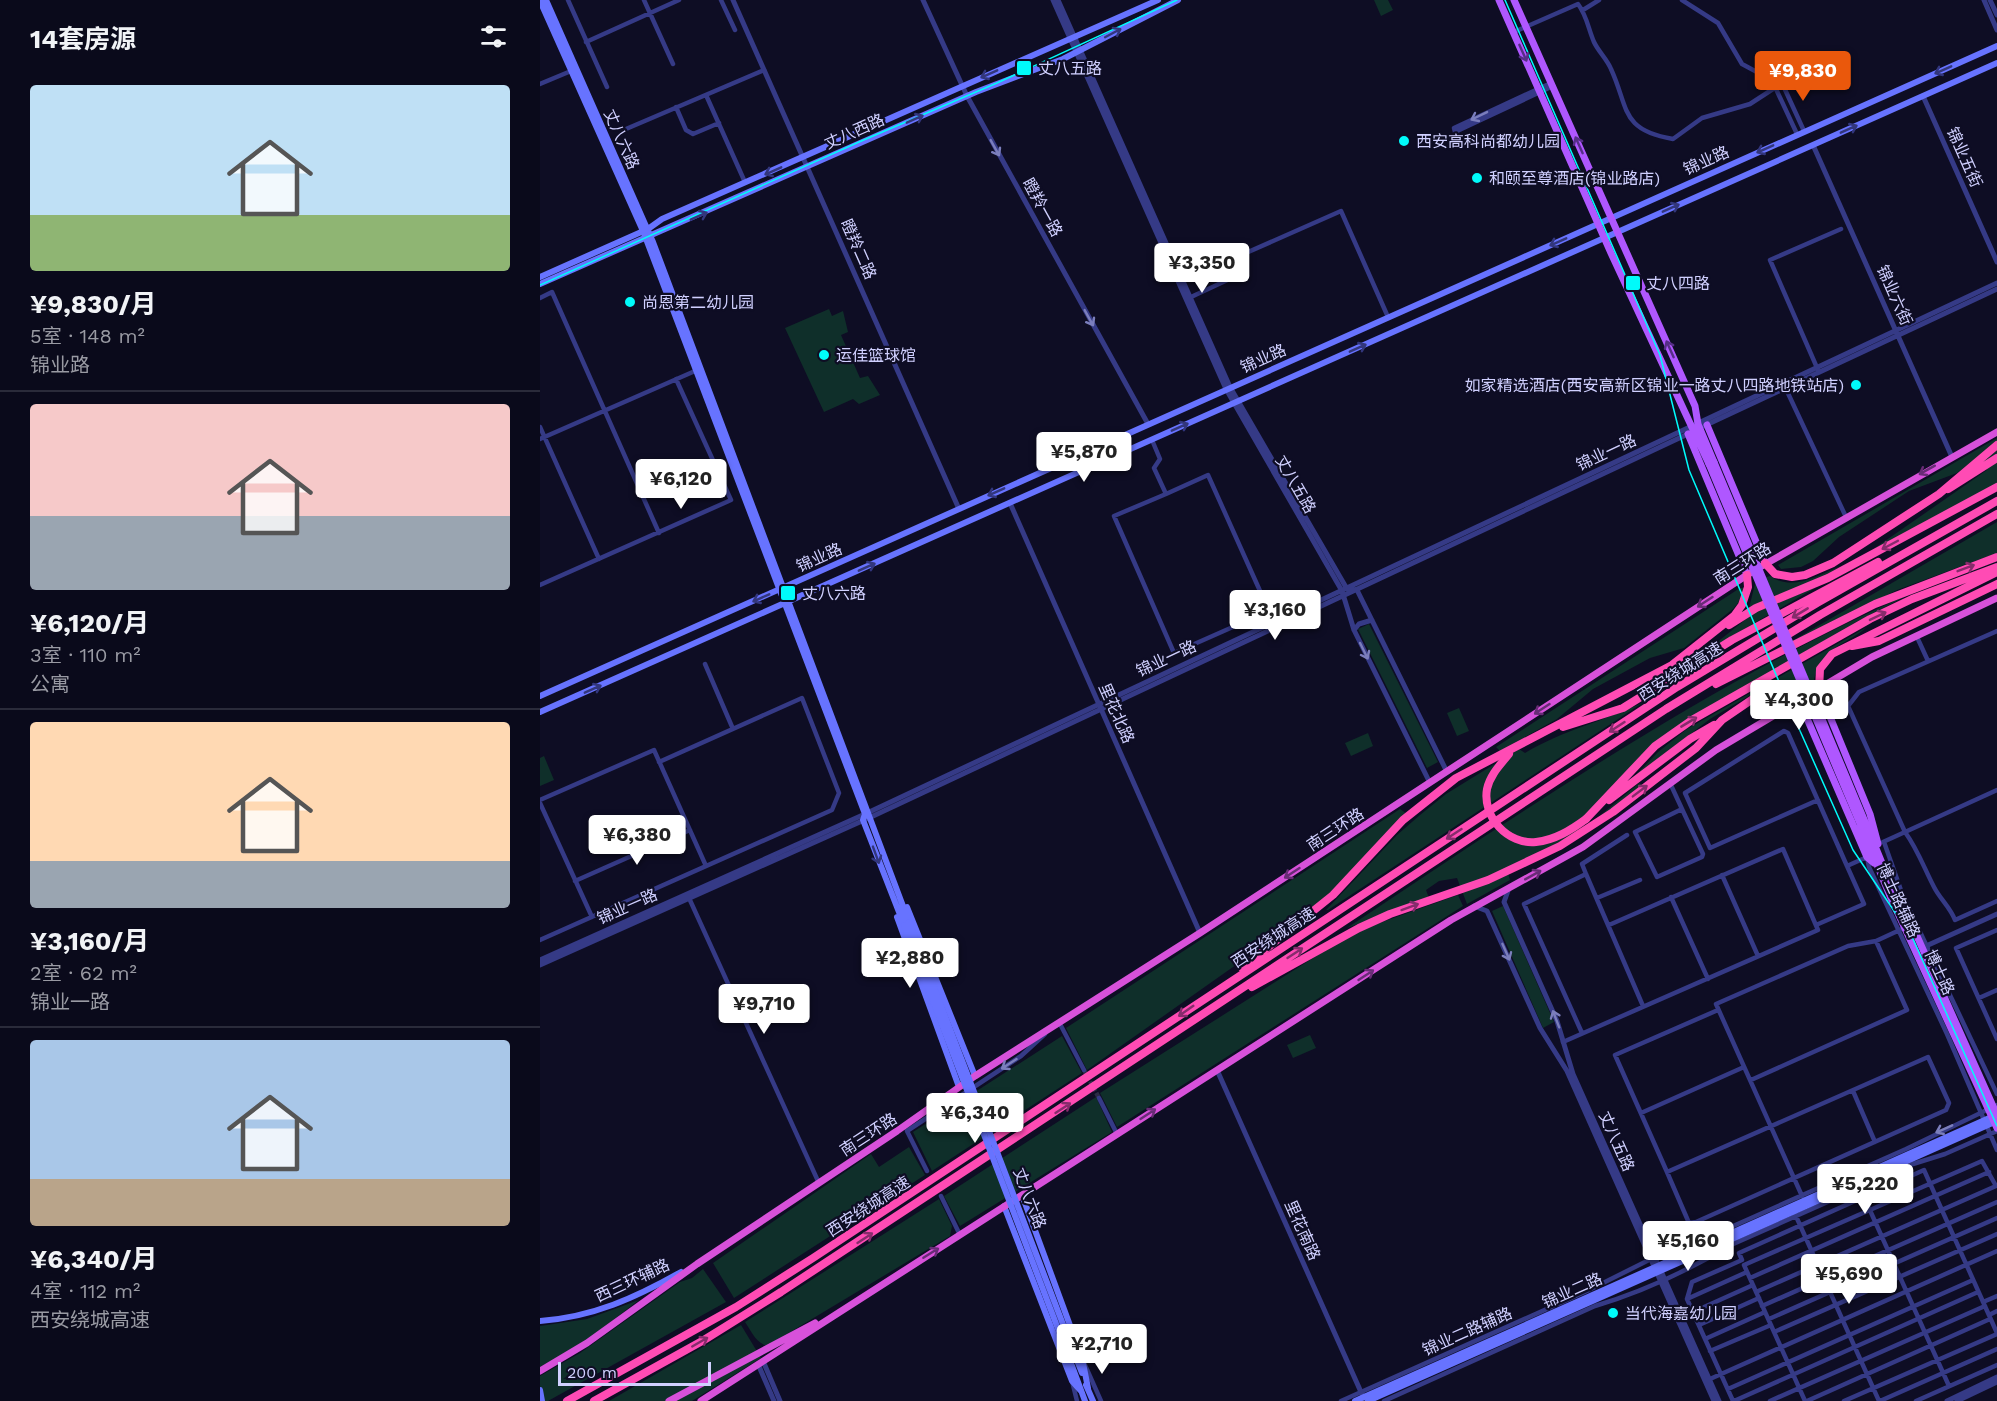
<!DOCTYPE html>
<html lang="zh">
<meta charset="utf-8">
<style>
body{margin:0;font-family:"Work Sans","Noto Sans SC",sans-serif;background:#131324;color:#f1f3f6;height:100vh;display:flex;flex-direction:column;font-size:22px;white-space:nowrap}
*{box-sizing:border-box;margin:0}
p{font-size:20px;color:#999aa3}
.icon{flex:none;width:33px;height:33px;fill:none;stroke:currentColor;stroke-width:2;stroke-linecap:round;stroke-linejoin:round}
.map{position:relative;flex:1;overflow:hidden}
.details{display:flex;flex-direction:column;background:#0a0a1b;width:540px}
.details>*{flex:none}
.scale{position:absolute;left:18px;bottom:15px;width:153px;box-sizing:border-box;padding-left:6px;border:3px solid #d0d0ff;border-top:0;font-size:16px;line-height:21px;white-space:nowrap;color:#d0d0ff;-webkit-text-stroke:4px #0e0d24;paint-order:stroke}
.price{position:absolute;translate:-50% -51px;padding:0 14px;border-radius:6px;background:#fff;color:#222;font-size:20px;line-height:39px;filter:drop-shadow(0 2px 3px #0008)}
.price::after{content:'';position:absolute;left:50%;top:36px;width:18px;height:14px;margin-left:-9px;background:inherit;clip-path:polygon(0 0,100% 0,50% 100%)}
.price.on{background:#ea580c;color:#fff}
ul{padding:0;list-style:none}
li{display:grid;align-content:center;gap:12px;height:318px;padding:0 30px}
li+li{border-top:2px solid #2a2b3a}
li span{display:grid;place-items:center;height:186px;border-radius:6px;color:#555}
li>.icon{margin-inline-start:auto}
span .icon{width:108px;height:108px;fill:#fffc;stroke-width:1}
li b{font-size:26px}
h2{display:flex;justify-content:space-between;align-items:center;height:72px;padding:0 30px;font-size:26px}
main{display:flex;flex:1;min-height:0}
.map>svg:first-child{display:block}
.green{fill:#0f2f2a}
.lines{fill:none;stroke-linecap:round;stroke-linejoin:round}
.minor-tunnel{stroke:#2b2a45;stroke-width:4.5;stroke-dasharray:4.5 2;stroke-linecap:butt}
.minor{stroke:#353a86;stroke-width:4.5}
.tertiary{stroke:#353a86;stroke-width:5}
.secondary{stroke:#6773ff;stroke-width:6}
.primary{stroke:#af57ff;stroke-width:7}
.trunk{stroke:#d751da;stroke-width:7}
.motorway{stroke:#ff4bb4;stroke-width:8}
.tram{stroke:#00fbfa;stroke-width:1.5}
.secondary-bridge{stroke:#6773ff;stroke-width:6}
.primary-bridge{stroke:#af57ff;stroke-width:7}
.motorway-bridge{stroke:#ff4bb4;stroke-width:8}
.oneway{stroke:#32367c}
.oneway2{stroke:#562e87}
.oneway3{stroke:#7b7ebc}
.oneway4{stroke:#682c76}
.oneway5{stroke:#862c6c}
.poi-dot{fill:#00fbfa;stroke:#0e0d24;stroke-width:2}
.labels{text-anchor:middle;stroke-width:4.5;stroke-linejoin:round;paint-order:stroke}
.poi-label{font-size:16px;fill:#d0d0ff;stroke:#0e0d24;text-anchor:start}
.street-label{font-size:16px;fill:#d0d0ff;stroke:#0e0d24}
</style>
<main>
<section class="details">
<h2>14套房源<svg class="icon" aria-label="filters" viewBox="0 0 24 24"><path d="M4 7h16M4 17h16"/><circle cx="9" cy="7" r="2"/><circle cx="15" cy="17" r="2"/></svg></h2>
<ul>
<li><span style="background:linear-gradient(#bfe0f5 70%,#8fb573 0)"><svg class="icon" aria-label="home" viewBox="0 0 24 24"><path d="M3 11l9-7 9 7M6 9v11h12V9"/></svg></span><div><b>¥9,830/月</b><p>5室 · 148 m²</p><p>锦业路</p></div></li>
<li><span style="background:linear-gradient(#f6c9c9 60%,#9aa5b1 0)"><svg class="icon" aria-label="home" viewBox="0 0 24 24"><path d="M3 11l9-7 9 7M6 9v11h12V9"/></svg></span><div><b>¥6,120/月</b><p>3室 · 110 m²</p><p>公寓</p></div></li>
<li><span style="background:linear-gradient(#ffd9b3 75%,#9aa5b1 0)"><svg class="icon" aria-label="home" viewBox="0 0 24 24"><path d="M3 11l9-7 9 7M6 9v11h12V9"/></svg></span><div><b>¥3,160/月</b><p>2室 · 62 m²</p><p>锦业一路</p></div></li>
<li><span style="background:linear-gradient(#a9c7e8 75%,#b9a48a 0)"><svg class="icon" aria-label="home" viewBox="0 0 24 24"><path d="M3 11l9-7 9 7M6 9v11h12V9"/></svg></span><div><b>¥6,340/月</b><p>4室 · 112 m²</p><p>西安绕城高速</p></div></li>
</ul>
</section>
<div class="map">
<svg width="1457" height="1401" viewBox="0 0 1457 1401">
<rect width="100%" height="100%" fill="#0e0d24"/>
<path class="green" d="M834 0H848L853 10 841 16Z
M289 309 292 316 303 311 308 332 301 335 320 378 328 376 340 395 319 404 313 399 284 412 245 328Z
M1457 438V484L1332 550 1447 470 1438 457 1417 473 1369 491 1299 537 1273 561 1261 567 1241 569 1238 565Z
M1457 522V553L1357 590 1240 648Z
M1301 566 1277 580 1209 608 1216 580 1230 576C1253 592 1278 575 1301 566Z
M1277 587 1166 651 1215 612Z
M1200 588H1204L1198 603 1193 609 1144 648 1110 658 1053 689 1017 719 960 751 956 747Z
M1374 592 1318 621 1132 730 1037 823 1042 830 967 870 970 880 927 904 917 878 899 881 886 890 889 898 807 928C990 806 1173 681 1374 592Z
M829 624 898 762 887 768 818 629Z
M1327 627C1302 648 1278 647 1273 686L1258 694 1236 686 1214 693 1170 719 1092 779 1118 752 1147 729Z
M1104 702 788 910H786L857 835 880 815 906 794 979 749 985 753C1023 730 1065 721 1104 702Z
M919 708 929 731 917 736 907 713Z
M828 733 833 746 811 756 805 743Z
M4 756 14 780 0 786V758Z
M1099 783 1103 785 1101 788 1050 824Z
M860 809 867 814 789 895 761 919 547 1070 526 1028Z
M918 895 923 906 577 1127 560 1093 789 948 831 926Z
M963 906 1014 1022 1003 1028 952 911Z
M770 1035 776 1048 753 1058 747 1045Z
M522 1036 542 1073 392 1171 373 1132Z
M556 1097 572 1132 420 1226 404 1196Z
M369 1147 385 1175 194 1298 173 1263 331 1154 339 1167Z
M399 1199 412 1226 410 1236 227 1346C215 1342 212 1332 205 1322Z
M163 1269 186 1302 8 1401H0V1376L40 1353 140 1282 152 1278Z
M99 1300 42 1344 0 1367V1326L47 1319Z
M201 1325 221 1358 152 1401H69Z"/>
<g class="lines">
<path class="minor-tunnel" d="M544 1070 559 1098"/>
<path class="minor" d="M28 0 67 87
M104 0 133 64
M181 0 195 30
M1142 0 1178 23 1202 64 1228 78
M1043 10 1059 0
M974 32 1038 4C1047 16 1048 28 1054 42 1058 51 1067 59 1071 69 1089 108 1080 130 1133 139L1162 118 1210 104 1233 89
M46 42 139 0
M1228 81a7 7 0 1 1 14 0a7 7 0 1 1-14 0Z
M1011 83 914 128 915 132 1013 86
M1242 83 1264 131
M0 84 31 71
M1236 89 1257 134
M166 95 204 180
M136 107 146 130 153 134 179 123
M86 129 224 70
M651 297 696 276 690 260 801 211 848 317
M0 298 12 292 119 533
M1278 370 1230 260 1301 229
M1246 389 1306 517
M0 427 59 559
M0 439 155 371
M612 440 620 459 614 468 626 494 668 475 729 611 634 653 574 516 626 494
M0 585 191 500 136 379
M1457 631 1319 692 1308 706 1365 832 1457 790
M1377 637 1388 661
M165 664 193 729
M1130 783 1142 809 1095 832 1117 877 1162 857 1163 854 1142 809
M0 800 114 750 166 866
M1278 800 1170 848 1145 793 1244 731 1248 733 1307 866 1327 857 1329 867 1407 1034 1457 1150
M0 803 52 917
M1343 842 1365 832C1378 850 1384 868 1394 887 1400 899 1410 907 1415 920L1457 901
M1344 842 1363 896 1457 1094
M1046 874 1103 1006
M1182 875 1218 956
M35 881 150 830
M1131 897 1168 979
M149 898 278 1181
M1057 898 1100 880
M1276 925 1324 904 1307 866
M1457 930 1416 948 1457 1039
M0 940 292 810 299 793 262 698 119 762
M1439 998 1457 990
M519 1022 544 1070
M1042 1033 984 904 1046 874 1042 864 1087 835
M1023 1042 1278 930 1243 849 1069 925
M1211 1080 1367 1010 1336 941
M1313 1091 1335 1142
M559 1098 577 1134
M1101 1113 1204 1067
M387 1171 367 1131 481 1056 505 1034
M1127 1172 1149 1223 1156 1222 1406 1110 1409 1103 1388 1057 1127 1172 1075 1055 1178 1010
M401 1196 420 1235
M1262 1196 1176 1004 1308 946 1336 941 1362 929
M1324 1197 1409 1386
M1255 1214 1339 1401
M1204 1265 1442 1161 1456 1186 1216 1292
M1204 1265 1265 1401
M1210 1278 1449 1172
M1147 1299 1207 1272
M1443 1302 1457 1296
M1222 1306 1457 1202
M1153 1312 1213 1285
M1449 1315 1457 1311
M1229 1319 1457 1218
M1159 1325 1219 1298
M1234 1332 1457 1234
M1165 1339 1225 1312
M1170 1351 1231 1325
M545 1365 561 1401
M1170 1379 1457 1251
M532 1381 537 1401
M1188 1389 1433 1280
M801 1401 1047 1291 1115 1257 1182 1231 1366 1149 1457 1105
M844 1401 1055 1306C1102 1292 1149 1270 1191 1245L1373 1164 1405 1154 1457 1131
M1193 1401 1147 1299 1152 1282 1202 1260 1199 1253 1384 1170 1457 1333
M1194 1401 1438 1292
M1230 1401 1445 1306
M1267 1401 1450 1319
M1304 1401 1457 1334
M1340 1401 1457 1349
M1376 1401 1457 1365"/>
<path class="tertiary" d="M193 0 419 509
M383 0 427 96 608 424
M513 0 686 389 802 591 814 630 890 783
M518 0 690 387 807 589 817 590 907 772
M1444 0 1457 30
M1450 0 1457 15
M1383 96 1457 262
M1273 145 1412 457
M1164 426 1457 289
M470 503 660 933
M814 630 819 624 832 620
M969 888 964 902 1017 1021 1033 1074 1179 1401
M934 906 947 911 1000 1028 1027 1071 1174 1401
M1386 946 1457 914
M0 960 325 814 1457 283
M0 965 331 817 1150 433
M677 1070 825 1401
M223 1361 240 1401
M218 1364 234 1401
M1407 1401 1457 1377
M1417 1401 1457 1382"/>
<path class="secondary" d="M6 0 113 242 369 922
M0 1 103 231 325 814 323 820 364 925
M0 277 108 229 122 219 618 0
M0 284 436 92 523 59 638 0
M0 696 1457 46
M0 712 1457 63
M367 907 435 1076
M357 917 419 1087
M482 1195 542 1358 548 1388
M464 1206 532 1381 541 1391
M0 1321C53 1317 95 1298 141 1272
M534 1353 542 1373
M528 1355 545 1401
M546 1385 553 1401
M0 1390 2 1401
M815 1401 1456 1115
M828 1401 1457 1121"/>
<path class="primary" d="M959 0 1071 253 1169 464
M974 0 1155 406 1158 424 1174 462
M1167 425 1225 563
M1148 434 1207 575
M1279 690 1330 814 1338 844
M1259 700 1327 857 1334 863
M1326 824 1356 897 1372 925 1457 1115
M1321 826 1350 896 1457 1128"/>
<path class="trunk" d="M1222 566 1457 432
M0 1371 47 1343 157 1264 357 1131 435 1076 660 933 1210 573
M129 1401 275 1323
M161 1401 911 920 1043 847 1176 750 1332 657 1457 598"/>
<path class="motorway" d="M1408 489 1457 458
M1225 563 1235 574 1252 577 1265 575 1293 563 1399 494 1457 445
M1189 625 1216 608 1288 578 1457 487
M1312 646 1339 641 1457 584
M1176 684 1335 604 1457 557
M1279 690 1280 669 1292 654 1457 572
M1023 727 1083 708 1192 640 1338 562
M1069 800 1150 739 1174 725
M1046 819 1115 746 1152 720 1330 619 1372 599 1457 567
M702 968 793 895 863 820 916 778 1132 665 1194 616 1202 605 1208 587 1207 575
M712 987 819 928 850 914 948 880 1020 846 1073 812 1156 748 1182 720 1220 694 1238 691 1259 700
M27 1401 196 1307 273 1258 1137 687 1277 603 1457 501
M54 1401 164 1340 241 1292 1126 709 1280 615 1457 514"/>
<path class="tram" d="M965 0 1120 355 1149 470 1257 724 1313 850 1373 939 1457 1126
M0 285 319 142 457 83 637 0"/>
<path class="secondary-bridge" d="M369 922 534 1353
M364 925 528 1355"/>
<path class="primary-bridge" d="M1174 462 1326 824
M1169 464 1321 826"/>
<path class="motorway-bridge" d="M969 754C960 765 950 775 947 789 942 817 968 845 996 842 1015 840 1031 830 1046 819"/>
</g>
<defs><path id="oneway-shaft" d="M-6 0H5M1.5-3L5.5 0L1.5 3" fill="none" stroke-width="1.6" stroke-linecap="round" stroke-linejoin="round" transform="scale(1.5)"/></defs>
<g class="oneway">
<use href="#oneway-shaft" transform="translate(573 33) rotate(-28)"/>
<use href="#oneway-shaft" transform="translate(1403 70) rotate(156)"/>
<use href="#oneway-shaft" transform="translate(449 74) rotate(156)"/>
<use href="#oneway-shaft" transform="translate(375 119) rotate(-24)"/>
<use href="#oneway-shaft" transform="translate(1309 129) rotate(-24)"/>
<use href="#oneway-shaft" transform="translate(1225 149) rotate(156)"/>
<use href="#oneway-shaft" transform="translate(233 171) rotate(156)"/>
<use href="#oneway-shaft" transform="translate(1131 208) rotate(-24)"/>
<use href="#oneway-shaft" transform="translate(159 216) rotate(-24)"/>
<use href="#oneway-shaft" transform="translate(1018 242) rotate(156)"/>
<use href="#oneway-shaft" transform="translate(818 348) rotate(-24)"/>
<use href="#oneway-shaft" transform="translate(640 427) rotate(-24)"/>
<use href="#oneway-shaft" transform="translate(456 492) rotate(156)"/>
<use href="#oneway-shaft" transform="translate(327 567) rotate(-24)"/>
<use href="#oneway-shaft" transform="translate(221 598) rotate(156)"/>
<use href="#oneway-shaft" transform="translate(53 689) rotate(-24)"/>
<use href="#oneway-shaft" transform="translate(336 855) rotate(70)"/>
</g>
<g class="oneway2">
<use href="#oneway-shaft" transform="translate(983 53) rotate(66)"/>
<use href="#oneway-shaft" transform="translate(1039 145) rotate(-114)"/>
<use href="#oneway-shaft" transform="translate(1130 349) rotate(-114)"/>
</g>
<g class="oneway3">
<use href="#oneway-shaft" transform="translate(939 116) rotate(154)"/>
<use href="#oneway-shaft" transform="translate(455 148) rotate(61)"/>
<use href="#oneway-shaft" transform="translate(549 318) rotate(61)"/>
<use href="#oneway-shaft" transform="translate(824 651) rotate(64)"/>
<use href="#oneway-shaft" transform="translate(966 952) rotate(66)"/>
<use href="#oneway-shaft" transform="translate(1016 1019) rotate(-111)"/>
<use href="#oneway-shaft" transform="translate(469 1064) rotate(147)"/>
<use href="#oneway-shaft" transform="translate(1404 1129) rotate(156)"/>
</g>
<g class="oneway4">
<use href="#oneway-shaft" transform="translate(1387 470) rotate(151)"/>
<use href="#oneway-shaft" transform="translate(1165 602) rotate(147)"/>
<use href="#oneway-shaft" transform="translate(1002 709) rotate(147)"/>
<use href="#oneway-shaft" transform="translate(752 873) rotate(147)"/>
<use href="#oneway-shaft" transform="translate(993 875) rotate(-29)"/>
<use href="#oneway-shaft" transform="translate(826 975) rotate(-33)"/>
<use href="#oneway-shaft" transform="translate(608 1114) rotate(-33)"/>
<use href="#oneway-shaft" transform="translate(391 1253) rotate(-32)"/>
</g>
<g class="oneway5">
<use href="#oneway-shaft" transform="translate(1350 545) rotate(152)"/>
<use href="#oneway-shaft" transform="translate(1426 568) rotate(-21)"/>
<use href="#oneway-shaft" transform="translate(1260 613) rotate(149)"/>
<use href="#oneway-shaft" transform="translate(1338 616) rotate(-26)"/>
<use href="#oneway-shaft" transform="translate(1149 722) rotate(-31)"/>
<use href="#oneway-shaft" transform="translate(1077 727) rotate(147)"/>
<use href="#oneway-shaft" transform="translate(1100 791) rotate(-37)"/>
<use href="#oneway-shaft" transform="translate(914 834) rotate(147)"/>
<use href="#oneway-shaft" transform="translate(870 907) rotate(-20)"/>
<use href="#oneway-shaft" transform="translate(755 953) rotate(-33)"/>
<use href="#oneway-shaft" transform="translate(646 1011) rotate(145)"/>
<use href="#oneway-shaft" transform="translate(523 1108) rotate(-33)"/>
<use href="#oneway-shaft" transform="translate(325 1238) rotate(-33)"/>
<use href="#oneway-shaft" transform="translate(160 1342) rotate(-30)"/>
</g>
<g class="poi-dot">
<rect x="476" y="60" width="16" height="16" rx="3"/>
<circle cx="864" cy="141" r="6"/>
<circle cx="937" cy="178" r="6"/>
<rect x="1085" y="275" width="16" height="16" rx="3"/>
<circle cx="90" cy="302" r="6"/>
<circle cx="284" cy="355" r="6"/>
<circle cx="1316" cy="385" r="6"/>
<rect x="240" y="585" width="16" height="16" rx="3"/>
<circle cx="1073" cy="1313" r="6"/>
</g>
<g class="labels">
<g class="poi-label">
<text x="498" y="74">丈八五路</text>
<text x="876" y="147">西安高科尚都幼儿园</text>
<text x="949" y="184">和颐至尊酒店(锦业路店)</text>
<text x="1106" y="289">丈八四路</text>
<text x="102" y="308">尚恩第二幼儿园</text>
<text x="296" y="361">运佳篮球馆</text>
<text x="1304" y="391" text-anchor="end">如家精选酒店(西安高新区锦业一路丈八四路地铁站店)</text>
<text x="262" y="599">丈八六路</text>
<text x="1085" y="1319">当代海嘉幼儿园</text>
</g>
<g class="street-label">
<text transform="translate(314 131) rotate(-24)" y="6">丈八西路</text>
<text transform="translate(82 139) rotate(66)" y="6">丈八六路</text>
<text transform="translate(1425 157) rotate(66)" y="6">锦业五街</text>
<text transform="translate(1166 160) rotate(-24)" y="6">锦业路</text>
<text transform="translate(503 207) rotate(61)" y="6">瞪羚一路</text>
<text transform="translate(319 249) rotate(66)" y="6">瞪羚二路</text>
<text transform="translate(1355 295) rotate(66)" y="6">锦业六街</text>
<text transform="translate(723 358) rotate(-24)" y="6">锦业路</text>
<text transform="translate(1066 452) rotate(-25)" y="6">锦业一路</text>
<text transform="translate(756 484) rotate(60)" y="6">丈八五路</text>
<text transform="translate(279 557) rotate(-24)" y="6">锦业路</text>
<text transform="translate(1202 563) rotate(-32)" y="6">南三环路</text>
<text transform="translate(626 658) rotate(-25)" y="6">锦业一路</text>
<text transform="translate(1140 671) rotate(-32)" y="6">西安绕城高速</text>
<text transform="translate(577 713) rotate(66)" y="6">里花北路</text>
<text transform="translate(795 829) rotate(-33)" y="6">南三环路</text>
<text transform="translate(1359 900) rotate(65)" y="6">博士路辅路</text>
<text transform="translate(87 906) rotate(-24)" y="6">锦业一路</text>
<text transform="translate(733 937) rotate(-33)" y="6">西安绕城高速</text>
<text transform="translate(1400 972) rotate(65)" y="6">博士路</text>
<text transform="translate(328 1134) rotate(-33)" y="6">南三环路</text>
<text transform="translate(1077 1141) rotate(66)" y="6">丈八五路</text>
<text transform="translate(490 1198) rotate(69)" y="6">丈八六路</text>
<text transform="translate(328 1206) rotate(-33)" y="6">西安绕城高速</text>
<text transform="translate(763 1230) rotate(66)" y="6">里花南路</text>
<text transform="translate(92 1280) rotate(-25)" y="6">西三环辅路</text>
<text transform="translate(1032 1290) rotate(-24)" y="6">锦业二路</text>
<text transform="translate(927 1331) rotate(-24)" y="6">锦业二路辅路</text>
</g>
</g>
</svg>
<div class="scale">200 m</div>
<b class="price on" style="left:1263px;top:102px">¥9,830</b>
<b class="price" style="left:662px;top:294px">¥3,350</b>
<b class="price" style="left:544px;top:483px">¥5,870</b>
<b class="price" style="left:141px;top:510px">¥6,120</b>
<b class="price" style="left:735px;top:641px">¥3,160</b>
<b class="price" style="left:1259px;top:731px">¥4,300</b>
<b class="price" style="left:97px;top:866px">¥6,380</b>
<b class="price" style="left:370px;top:989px">¥2,880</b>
<b class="price" style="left:224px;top:1035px">¥9,710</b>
<b class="price" style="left:435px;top:1144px">¥6,340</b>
<b class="price" style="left:1325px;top:1215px">¥5,220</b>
<b class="price" style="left:1148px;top:1272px">¥5,160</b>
<b class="price" style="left:1309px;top:1305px">¥5,690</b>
<b class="price" style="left:562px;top:1375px">¥2,710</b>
</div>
</main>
